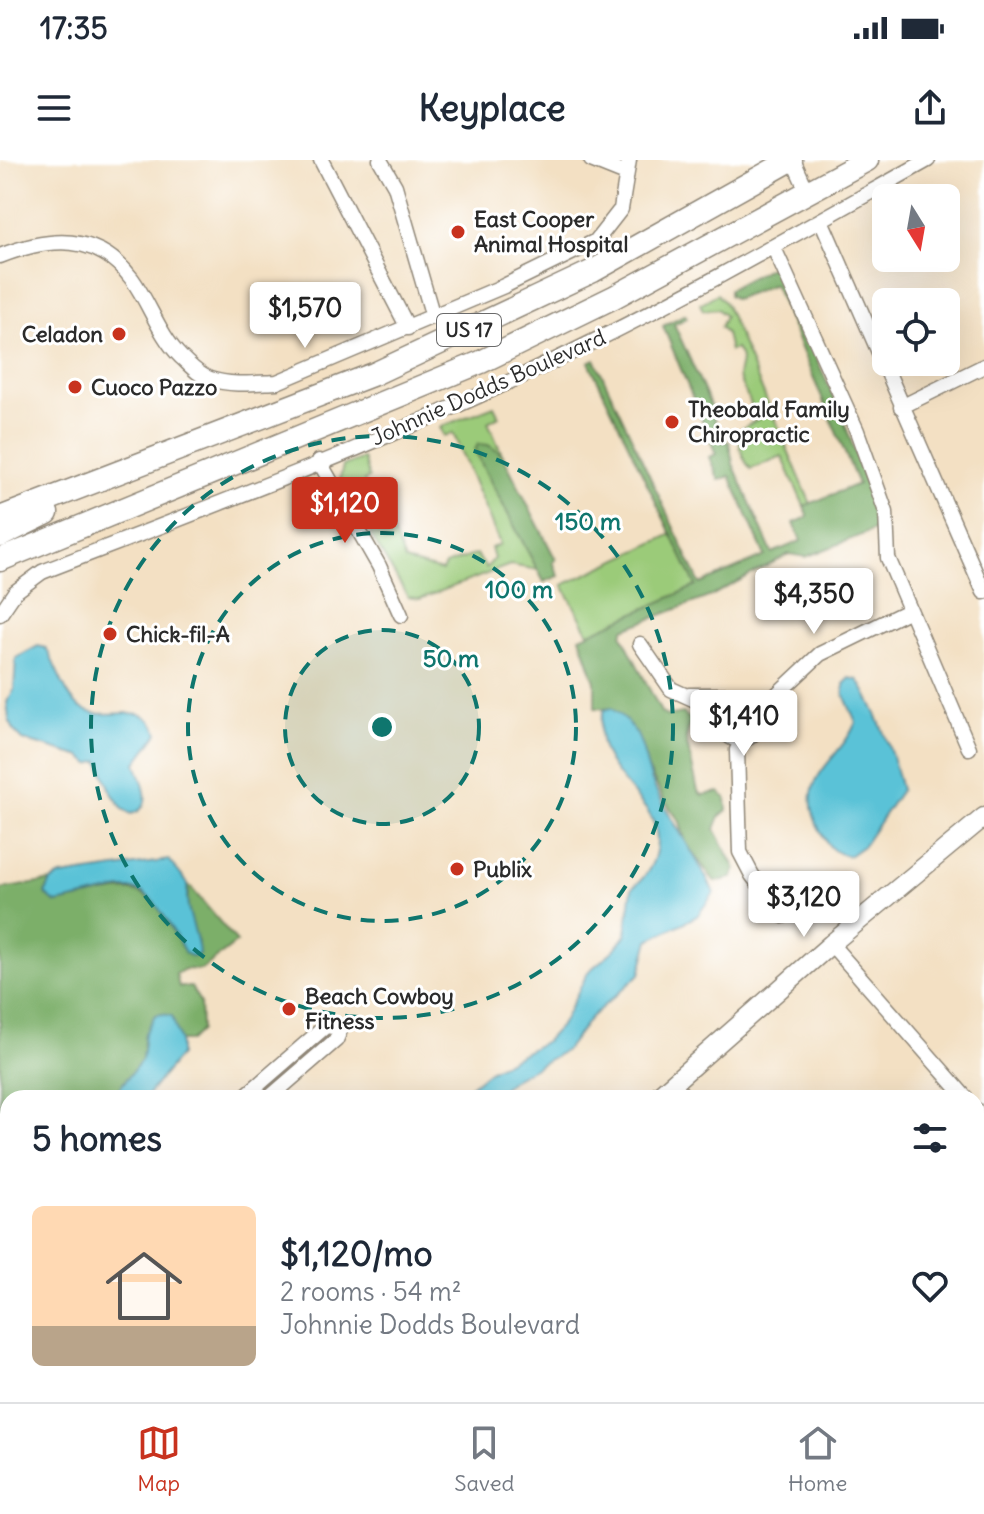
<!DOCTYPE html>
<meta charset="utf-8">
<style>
body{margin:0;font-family:Delius,sans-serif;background:#f2f2f3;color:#1f2937;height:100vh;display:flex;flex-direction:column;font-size:30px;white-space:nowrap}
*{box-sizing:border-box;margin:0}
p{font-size:26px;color:#747a83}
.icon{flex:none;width:44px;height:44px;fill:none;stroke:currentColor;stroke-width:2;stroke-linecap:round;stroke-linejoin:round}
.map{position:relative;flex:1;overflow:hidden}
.panel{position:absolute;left:0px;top:930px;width:984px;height:312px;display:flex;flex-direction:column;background:#fff;border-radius:24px 24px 0 0;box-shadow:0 8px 32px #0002}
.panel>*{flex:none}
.needle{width:52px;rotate:169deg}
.fabs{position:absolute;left:872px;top:24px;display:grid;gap:16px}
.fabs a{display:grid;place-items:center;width:88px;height:88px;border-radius:12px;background:#fff;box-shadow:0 8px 32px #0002;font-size:40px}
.price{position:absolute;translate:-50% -68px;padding:0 18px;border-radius:8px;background:#fff;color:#222;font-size:26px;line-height:52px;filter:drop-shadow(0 2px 4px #0008)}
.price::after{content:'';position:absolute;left:50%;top:48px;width:24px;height:18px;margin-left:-12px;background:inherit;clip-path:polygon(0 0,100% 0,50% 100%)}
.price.on{background:#c8321e;color:#fff}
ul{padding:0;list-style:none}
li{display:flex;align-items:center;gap:24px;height:200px;padding:0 32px}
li+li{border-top:2px solid #e0e1e3}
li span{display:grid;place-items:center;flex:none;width:224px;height:160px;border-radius:12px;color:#555}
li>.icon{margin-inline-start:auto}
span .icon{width:96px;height:96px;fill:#fffc;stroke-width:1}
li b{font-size:34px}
h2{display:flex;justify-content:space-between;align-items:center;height:96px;padding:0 32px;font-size:34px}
.status{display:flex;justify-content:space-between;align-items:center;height:56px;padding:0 40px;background:#fff;direction:ltr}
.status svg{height:22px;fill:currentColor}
header{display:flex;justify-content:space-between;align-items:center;height:104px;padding:0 32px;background:#fff;font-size:36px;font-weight:700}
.menu{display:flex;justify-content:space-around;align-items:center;height:112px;border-top:2px solid #e0e1e3;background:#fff;font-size:22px;color:#747a83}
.menu a{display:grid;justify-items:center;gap:4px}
.menu .on{color:#c8321e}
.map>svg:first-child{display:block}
.green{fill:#9bcb79;stroke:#637b52;stroke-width:2}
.forest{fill:#7caf69;stroke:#546d4a;stroke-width:2}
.water{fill:#5ac2d7;stroke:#427681;stroke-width:2}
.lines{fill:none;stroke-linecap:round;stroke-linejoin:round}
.minor-casing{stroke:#8f8677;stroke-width:17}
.major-casing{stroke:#8f8677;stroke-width:21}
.highway-casing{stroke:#8f8677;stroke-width:25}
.minor{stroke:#fff;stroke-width:14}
.major{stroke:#fff;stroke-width:18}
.highway{stroke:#fff;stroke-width:22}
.ring{fill:none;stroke:#0f766e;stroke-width:4;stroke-dasharray:14 10}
.poi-dot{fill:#c8321e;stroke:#fff;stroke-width:3}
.labels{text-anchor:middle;stroke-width:6;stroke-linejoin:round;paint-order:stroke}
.shield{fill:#fff;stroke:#6b6b6b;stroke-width:2}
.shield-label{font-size:20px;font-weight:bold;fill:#2b2b2b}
.poi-label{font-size:22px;font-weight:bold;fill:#2b2b2b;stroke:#fff;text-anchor:start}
.street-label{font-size:22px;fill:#2b2b2b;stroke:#fff}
.centre{fill:#0f766e;stroke:#fff;stroke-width:4}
.ring-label{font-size:24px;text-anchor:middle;font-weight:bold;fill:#0f766e;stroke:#fff;stroke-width:6;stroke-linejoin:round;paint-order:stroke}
</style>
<div class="status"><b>17:35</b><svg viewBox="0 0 49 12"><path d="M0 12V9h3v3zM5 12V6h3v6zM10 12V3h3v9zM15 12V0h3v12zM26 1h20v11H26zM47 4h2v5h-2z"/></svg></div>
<header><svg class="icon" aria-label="menu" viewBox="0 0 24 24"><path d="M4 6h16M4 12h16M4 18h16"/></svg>Keyplace<svg class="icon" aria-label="share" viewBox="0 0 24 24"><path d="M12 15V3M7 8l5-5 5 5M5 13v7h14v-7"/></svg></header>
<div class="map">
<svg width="984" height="1242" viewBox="0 0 984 1242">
<rect width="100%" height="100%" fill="#fff"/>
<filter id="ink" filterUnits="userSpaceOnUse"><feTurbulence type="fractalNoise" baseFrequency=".0125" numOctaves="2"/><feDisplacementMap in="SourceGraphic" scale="16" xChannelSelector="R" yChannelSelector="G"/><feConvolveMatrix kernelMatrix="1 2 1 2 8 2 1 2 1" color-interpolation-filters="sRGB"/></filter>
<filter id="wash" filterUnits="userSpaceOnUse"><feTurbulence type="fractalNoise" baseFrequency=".006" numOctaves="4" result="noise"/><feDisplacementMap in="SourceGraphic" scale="32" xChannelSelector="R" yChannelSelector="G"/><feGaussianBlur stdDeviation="1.8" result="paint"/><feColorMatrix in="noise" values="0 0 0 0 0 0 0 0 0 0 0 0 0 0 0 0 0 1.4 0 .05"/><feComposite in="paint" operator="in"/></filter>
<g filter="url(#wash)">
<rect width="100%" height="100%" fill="#f3e0c3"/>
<path class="green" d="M717 134 725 143 811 344 804 346 782 296 751 309C741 298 738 284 740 270L758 259 738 217C739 205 745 200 736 189L730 191 726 174 720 167 725 156 717 149 703 150 700 144Z
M494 246 499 256 488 262 502 294 496 293 483 307 538 410 510 405 420 439 408 437 345 332 340 318 343 306 363 298 369 318 364 321 371 338 368 340 379 360 387 357 405 401 442 411 445 405 476 394 486 408 494 399 491 388 500 384 453 273 444 276 440 267Z
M672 374 697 426 589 474 563 425Z"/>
<path class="forest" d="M772 106 778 111 844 261 879 361 874 370 806 397 789 394 711 436 624 469 622 475 661 552 666 556 683 553 691 560 686 579 698 631 702 635 719 632 726 638 727 650 720 656 715 669 736 709 732 718 715 722 686 684 680 662 665 641 621 558 611 549 595 548V522L580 477 696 426 589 202 595 199 700 424 765 396 730 316 719 320 709 297 716 294 663 166 685 154 687 158 674 164 711 246 721 282 729 281 733 304 772 393 801 381 794 363 808 357 804 346 858 324 774 124 735 139 729 135V129Z
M478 284 488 285 502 294 556 400 553 402 559 416 544 422 483 307 475 290Z
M51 721 45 734 56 743C145 726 130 716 198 783L187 751 188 724 237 782 201 810 185 809 176 814 179 827H191L200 842 201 870 190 881H180L172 863 145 873 142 899 112 938H8V989L0 990V729Z"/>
<path class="water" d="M38 486 46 488C56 505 65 537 81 548 108 565 145 536 158 573L136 603C140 619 158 647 131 654L123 649 112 633 99 601 90 604 82 597 23 580 15 572 9 560 7 542 14 530 16 498Z
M850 518 858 520C879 554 892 591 901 630L863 686 849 696C834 694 829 687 822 674 790 618 839 604 856 562L844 535V524Z
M611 548C650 576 638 591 655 628 673 664 697 696 714 733L697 756 649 780 640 814 591 857 566 890 512 920 491 938H456L489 911 546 881 562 864 588 812 614 790 626 774 632 728C655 711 666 679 648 652 626 621 588 595 604 550Z
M169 700 188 724C183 751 198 769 199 794L193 797 185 793C139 707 142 727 56 743L45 734 51 721 61 716Z
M163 854 172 856 180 881V895L145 938H112L142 899 145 873 155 855Z
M92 1234H129L118 1242H82Z"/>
</g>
<g filter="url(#ink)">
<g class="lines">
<g class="minor-casing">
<path id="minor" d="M321 0 408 168
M380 0 395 26 433 157
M591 0 626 14
M793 0 808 33
M821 60 984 432
M774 88 857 271 886 352 888 398 969 588
M0 96C49 77 97 72 132 119 150 144 159 175 181 197 190 205 198 215 210 219 231 226 255 223 277 222L504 126 596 81 621 49 629 0
M901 247 984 206
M319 301 379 406 401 455
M0 454 15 432 42 412C218 344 397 277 566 195 690 135 808 67 928 0
M640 484 671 529 713 548 724 558
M689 535H727L745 546
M723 563a17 17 0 1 1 34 0a17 17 0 1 1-34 0Z
M755 555 820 494 908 451
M742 580 737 590 740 692 752 715 783 756
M831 784 966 938
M672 923 686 938
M243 938 326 866 341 868 336 880 269 938
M976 950 984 959
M0 1130 8 1127
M0 1144 8 1141
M423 1234 430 1242
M675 1234 682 1242
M955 1234 962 1242"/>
</g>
<g class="major-casing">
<path id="major" d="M656 938 831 784 984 657
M311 1242 320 1234"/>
</g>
<g class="highway-casing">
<path id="highway" d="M0 358 374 214 593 111 791 0
M0 376 47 353
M0 400 481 202 614 137 867 0"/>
</g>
<use href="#minor" class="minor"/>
<use href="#major" class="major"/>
<use href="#highway" class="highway"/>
</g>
</g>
<circle cx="382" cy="567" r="97" fill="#0f766e" fill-opacity=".12"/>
<g class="ring">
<circle cx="382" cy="567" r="97"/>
<circle cx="382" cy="567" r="194"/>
<circle cx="382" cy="567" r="291"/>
</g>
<g class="poi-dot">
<circle cx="458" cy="72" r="8"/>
<circle cx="119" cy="174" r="8"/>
<circle cx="75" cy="227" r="8"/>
<circle cx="672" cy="262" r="8"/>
<circle cx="110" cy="474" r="8"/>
<circle cx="457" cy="709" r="8"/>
<circle cx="289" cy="849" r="8"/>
</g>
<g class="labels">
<rect class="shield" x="437" y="154" width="64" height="32" rx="6"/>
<g class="shield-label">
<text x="469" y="177">US 17</text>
</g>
<g class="poi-label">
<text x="474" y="67">East Cooper<tspan x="474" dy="25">Animal Hospital</tspan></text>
<text x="103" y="182" text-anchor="end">Celadon</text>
<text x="91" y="235">Cuoco Pazzo</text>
<text x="688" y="257">Theobald Family<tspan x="688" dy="25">Chiropractic</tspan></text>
<text x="126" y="482">Chick-fil-A</text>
<text x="473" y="717">Publix</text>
<text x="305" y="844">Beach Cowboy<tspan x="305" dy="25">Fitness</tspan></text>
</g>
<g class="street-label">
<text transform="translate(488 227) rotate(-24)" y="8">Johnnie Dodds Boulevard</text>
</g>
</g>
<circle cx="382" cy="567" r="12" class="centre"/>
<g class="ring-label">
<text x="588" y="370">150 m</text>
<text x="519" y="438">100 m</text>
<text x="451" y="507">50 m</text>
</g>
</svg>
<div class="fabs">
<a><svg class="needle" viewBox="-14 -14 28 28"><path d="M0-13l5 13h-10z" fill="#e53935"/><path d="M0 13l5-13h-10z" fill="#747a83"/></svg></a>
<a><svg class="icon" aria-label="locate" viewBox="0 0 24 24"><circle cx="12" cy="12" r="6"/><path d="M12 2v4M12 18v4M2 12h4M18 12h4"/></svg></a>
</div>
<b class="price" style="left:305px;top:190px">$1,570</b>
<b class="price on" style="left:345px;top:385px">$1,120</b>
<b class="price" style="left:814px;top:476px">$4,350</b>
<b class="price" style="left:744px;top:598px">$1,410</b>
<b class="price" style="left:804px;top:779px">$3,120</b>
<section class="panel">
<h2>5 homes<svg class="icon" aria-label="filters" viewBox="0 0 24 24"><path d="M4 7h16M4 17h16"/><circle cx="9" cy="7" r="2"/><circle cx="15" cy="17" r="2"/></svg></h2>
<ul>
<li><span style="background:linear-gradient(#ffd9b3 75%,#b9a48a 0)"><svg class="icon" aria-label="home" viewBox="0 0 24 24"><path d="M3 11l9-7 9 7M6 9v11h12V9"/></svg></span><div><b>$1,120/mo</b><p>2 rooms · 54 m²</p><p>Johnnie Dodds Boulevard</p></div><svg class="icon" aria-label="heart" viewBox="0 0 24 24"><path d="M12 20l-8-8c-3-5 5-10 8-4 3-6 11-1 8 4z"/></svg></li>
</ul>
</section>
</div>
<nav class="menu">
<a class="on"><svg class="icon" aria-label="map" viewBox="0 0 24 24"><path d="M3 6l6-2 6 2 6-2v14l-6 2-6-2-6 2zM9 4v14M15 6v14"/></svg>Map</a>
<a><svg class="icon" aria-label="saved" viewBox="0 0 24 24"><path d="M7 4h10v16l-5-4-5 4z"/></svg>Saved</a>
<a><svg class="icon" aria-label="home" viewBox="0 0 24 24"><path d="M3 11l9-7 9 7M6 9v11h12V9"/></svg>Home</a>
</nav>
